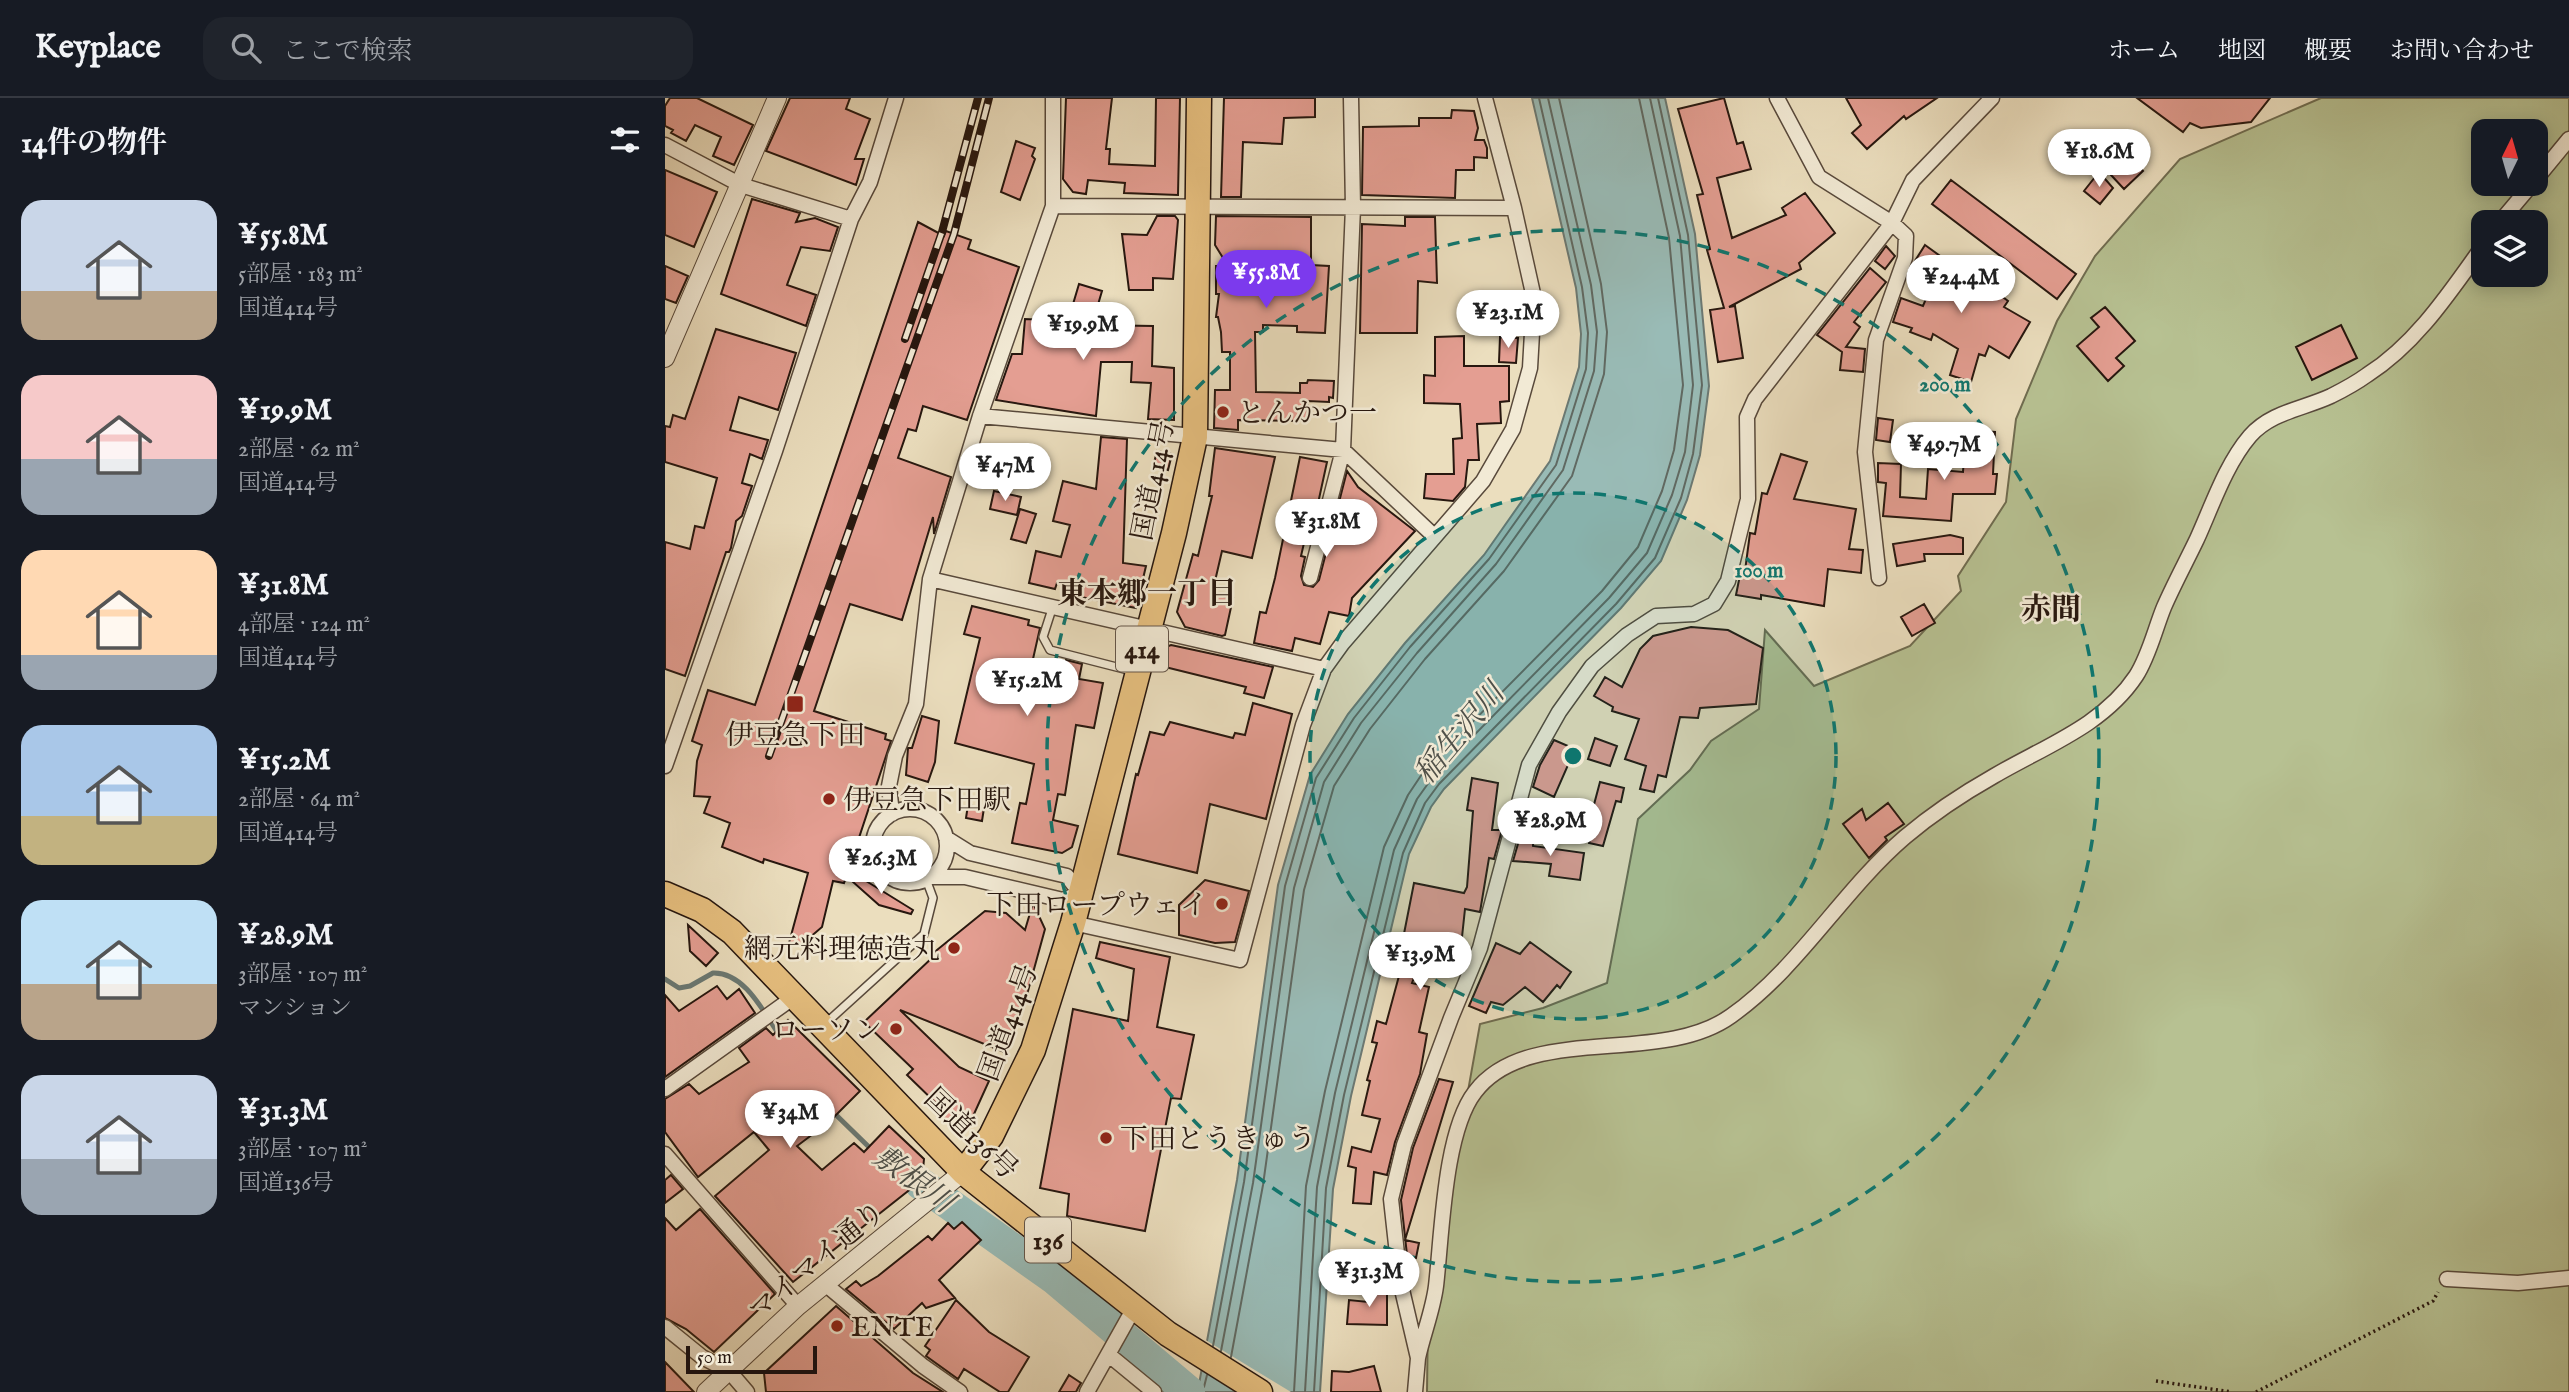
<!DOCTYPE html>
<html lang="ja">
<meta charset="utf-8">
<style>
body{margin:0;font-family:"IM FELL English","Noto Serif JP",serif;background:#20242c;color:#f1f3f6;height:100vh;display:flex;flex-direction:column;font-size:26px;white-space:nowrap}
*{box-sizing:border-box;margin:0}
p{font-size:23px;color:#9ea1a6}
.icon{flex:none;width:38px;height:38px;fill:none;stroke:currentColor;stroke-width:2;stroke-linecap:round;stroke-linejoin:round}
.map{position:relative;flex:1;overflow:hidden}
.details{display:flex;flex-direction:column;background:#171b24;width:665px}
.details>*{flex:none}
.needle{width:46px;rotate:5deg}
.fabs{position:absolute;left:1806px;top:21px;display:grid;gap:14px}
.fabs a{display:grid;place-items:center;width:77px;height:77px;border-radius:14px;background:#171b24;box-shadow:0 4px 18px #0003;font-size:35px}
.scale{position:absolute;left:21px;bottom:18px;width:131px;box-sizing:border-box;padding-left:7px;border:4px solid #27170f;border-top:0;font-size:19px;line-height:24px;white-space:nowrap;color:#27170f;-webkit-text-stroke:5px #f2ead5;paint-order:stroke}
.price{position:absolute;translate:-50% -60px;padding:0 16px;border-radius:24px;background:#fff;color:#222;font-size:23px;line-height:46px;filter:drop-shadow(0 2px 4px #0008)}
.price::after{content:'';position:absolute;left:50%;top:42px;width:21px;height:16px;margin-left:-10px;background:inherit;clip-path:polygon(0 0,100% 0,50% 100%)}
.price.on{background:#7c3aed;color:#fff}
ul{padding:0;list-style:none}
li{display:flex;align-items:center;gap:21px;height:175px;padding:0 21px}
li span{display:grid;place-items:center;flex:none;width:196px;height:140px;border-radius:21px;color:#555}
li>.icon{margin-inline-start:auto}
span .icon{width:84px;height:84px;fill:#fffc;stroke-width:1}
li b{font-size:30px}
h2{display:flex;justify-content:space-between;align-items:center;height:84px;padding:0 21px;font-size:30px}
header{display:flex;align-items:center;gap:42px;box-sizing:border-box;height:98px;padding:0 35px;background:#171b24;border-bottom:2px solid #363941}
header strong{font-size:33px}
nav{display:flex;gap:38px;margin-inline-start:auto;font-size:24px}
.search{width:490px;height:63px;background:#20242c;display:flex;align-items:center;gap:18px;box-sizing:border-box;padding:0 24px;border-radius:21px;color:#9ea1a6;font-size:26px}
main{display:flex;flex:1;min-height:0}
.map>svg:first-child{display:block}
.green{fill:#b7c192;stroke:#6f6c50;stroke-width:2;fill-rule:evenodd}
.water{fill:#99bbb6;stroke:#6b7973;stroke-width:2}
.pier{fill:#ebdebe}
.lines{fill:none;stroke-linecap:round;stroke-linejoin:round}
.shore{stroke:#606962;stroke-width:2}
.stream{stroke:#6b7973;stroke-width:5}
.river{stroke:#99bbb6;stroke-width:32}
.building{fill:#e49e92;stroke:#27170f;stroke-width:2}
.service-casing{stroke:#58493b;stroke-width:10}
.minor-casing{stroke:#58493b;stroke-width:17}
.tertiary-casing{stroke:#58493b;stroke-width:20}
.trunk-casing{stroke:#27170f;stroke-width:27}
.path{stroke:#27170f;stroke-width:3.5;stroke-dasharray:2 3.5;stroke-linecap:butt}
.service{stroke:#f2ead5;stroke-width:7}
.minor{stroke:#f2ead5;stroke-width:14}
.tertiary{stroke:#f2ead5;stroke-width:18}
.trunk{stroke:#e6bf7f;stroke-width:24}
.rail-casing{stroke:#27170f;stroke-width:8}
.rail{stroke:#f2ead5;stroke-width:5;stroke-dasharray:16;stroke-linecap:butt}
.ring{fill:none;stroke:#0f766e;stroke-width:3.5;stroke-dasharray:12 9}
.poi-dot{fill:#8f2418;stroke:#f2ead5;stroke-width:2.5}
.labels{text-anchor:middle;stroke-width:5;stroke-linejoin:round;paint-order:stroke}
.shield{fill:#f2ead5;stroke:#64564a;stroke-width:2}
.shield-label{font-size:26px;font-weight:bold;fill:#27170f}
.poi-label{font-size:28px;fill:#27170f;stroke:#f2ead5;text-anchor:start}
.street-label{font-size:28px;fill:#27170f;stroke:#f2ead5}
.neighbourhood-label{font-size:30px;font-weight:bold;fill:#27170f;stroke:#f2ead5}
.water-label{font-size:30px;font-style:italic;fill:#4f5049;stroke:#f2ead5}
.centre{fill:#0f766e;stroke:#f2ead5;stroke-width:3.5}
.ring-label{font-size:21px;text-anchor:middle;font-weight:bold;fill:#0f766e;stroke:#f2ead5;stroke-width:5;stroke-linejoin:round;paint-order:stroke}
</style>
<header>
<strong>Keyplace</strong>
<div class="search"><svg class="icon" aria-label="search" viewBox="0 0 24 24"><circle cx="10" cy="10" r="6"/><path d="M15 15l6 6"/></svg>ここで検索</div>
<nav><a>ホーム</a><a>地図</a><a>概要</a><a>お問い合わせ</a></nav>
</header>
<main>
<section class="details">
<h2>14件の物件<svg class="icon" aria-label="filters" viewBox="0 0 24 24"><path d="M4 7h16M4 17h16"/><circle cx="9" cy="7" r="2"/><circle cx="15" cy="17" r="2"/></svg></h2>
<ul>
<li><span style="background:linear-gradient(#c9d6e8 65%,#b9a48a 0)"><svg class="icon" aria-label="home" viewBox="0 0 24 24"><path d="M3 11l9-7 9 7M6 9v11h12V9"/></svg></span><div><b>¥55.8M</b><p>5部屋 · 183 m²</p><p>国道414号</p></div></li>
<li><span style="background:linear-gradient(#f6c9c9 60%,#9aa5b1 0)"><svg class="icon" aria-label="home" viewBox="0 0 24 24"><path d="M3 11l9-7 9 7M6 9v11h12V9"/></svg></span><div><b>¥19.9M</b><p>2部屋 · 62 m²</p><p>国道414号</p></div></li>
<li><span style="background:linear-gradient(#ffd9b3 75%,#9aa5b1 0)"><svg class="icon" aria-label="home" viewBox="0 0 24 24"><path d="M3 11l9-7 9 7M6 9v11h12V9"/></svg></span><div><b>¥31.8M</b><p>4部屋 · 124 m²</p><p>国道414号</p></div></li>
<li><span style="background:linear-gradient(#a9c7e8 65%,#c2b280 0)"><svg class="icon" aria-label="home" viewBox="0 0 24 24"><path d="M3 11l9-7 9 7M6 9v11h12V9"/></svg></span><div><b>¥15.2M</b><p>2部屋 · 64 m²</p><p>国道414号</p></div></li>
<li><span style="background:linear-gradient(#bfe0f5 60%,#b9a48a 0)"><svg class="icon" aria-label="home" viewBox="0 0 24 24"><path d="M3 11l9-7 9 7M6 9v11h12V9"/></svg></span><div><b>¥28.9M</b><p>3部屋 · 107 m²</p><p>マンション</p></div></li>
<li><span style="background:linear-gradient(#c9d6e8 60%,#9aa5b1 0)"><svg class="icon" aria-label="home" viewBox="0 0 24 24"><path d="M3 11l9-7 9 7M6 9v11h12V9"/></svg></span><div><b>¥31.3M</b><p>3部屋 · 107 m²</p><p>国道136号</p></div></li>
</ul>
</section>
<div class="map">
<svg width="1904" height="1294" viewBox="0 0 1904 1294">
<rect width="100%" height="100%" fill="#ebdebe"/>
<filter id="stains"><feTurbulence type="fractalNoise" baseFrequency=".00286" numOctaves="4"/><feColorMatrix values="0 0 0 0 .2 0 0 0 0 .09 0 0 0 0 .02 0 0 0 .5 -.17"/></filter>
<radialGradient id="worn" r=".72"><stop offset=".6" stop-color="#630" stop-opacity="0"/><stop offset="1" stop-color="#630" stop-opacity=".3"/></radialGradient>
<path class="green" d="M1656 0H1904V1294H762L763 1216 815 926 878 910 942 885 973 721 1025 672 1046 643 1094 611 1100 532 1149 588 1245 548 1296 493 1293 478 1341 404 1351 321 1392 223 1430 158 1515 61ZM1818 33H1871V86H1818ZM1818 124H1871V177H1818Z"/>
<path class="water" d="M867 0H1000L1030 136 1044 288 1035 357 1022 402 996 463 956 510 779 691 766 709 744 756 686 998 668 1091 655 1294H499L464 1256 479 1240 534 1286 572 1082 613 787 645 677 683 616 740 545 819 457 885 363 914 269 916 236 911 190Z"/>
<path class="pier" d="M539 1241 626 1294H573L533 1270Z"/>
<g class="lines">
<path class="shore" d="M548 1248 579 1084 620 788 651 680 689 620 745 549 824 461 891 367 921 271 923 235 917 189 874 0
M556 1253 588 1085 629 790 659 684 696 625 752 555 831 466 898 372 929 273 932 234 926 187 883 0
M566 1259 598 1087 639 792 669 688 705 631 760 561 839 473 907 378 939 276 942 234 936 186 894 0
M504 1294 502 1287 475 1258 478 1252 529 1292 539 1289 542 1277
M629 1294 641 1088 660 993 719 749 743 697 759 673 937 493 973 449 997 393 1009 352 1018 287 1004 140 974 0
M640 1294 652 1089 670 995 729 752 752 701 767 680 944 500 982 455 1007 397 1020 354 1028 287 1015 138 985 0
M649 1294 661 1090 679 997 738 755 760 705 774 686 951 506 990 460 1016 400 1028 356 1037 287 1023 137 993 0"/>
<path class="stream" d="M0 881 14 890 25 888 48 875C80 874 99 915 115 938
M166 1012 207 1052"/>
<path class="river" d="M256 1086 390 1181 524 1294"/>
</g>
<path class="building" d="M5 0H32L88 27 69 67 48 58 56 39 30 27 21 43 6 35 8 32 0 28V8Z
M125 0H185L181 11 205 21 190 61H199L191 87 101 53Z
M401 0H447L441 51H445L444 66 490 68 491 0H515L513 97 459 95 460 85 423 82 421 96 408 94 398 81Z
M559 0H650V19L619 20 617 46 578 44 576 99H556Z
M1059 0 1072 46 1078 44 1086 71 1052 80 1067 140 1121 117 1117 110 1140 95 1170 135 1134 165 1136 171 1064 209 1070 208 1078 260 1053 264 1045 212 1059 210 1042 152 1045 151 1032 97 1038 96 1013 11Z
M1181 0H1272L1241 21 1239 18 1202 51 1187 35 1196 27Z
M1472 0H1605L1586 24 1536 30 1525 25 1518 34Z
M787 12 809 13 813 30 810 42H819L822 50V60L809 59V72H791L790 100 697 97 698 29 754 28V20H786Z
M351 43 370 50 367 58 370 61 355 102 336 94Z
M1465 59 1478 73 1459 91 1446 77Z
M0 72 52 94 29 149 0 137Z
M1434 74 1448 90 1435 106 1419 93Z
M1286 82 1411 176 1392 201 1267 106Z
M87 101 135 115 131 124 150 120 173 129 165 153 136 149 122 187 151 197 141 228 56 196Z
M492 118H510L513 122 508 181 488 180V192H464L457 136 482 137Z
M551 118 646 119V167L664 168 660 235 632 234V228L598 227V234H590L591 294 635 295V285H642L643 282 669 283 668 300 664 299V304L643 303 642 323 573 322V332L549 330 550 292H565V254H557L556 234 553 219H551L554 196H551V168H563L550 147Z
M740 119H770L772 185 753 183 752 235H695L697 126 740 128Z
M253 124 279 138 281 133 306 142 303 151 354 169 302 322 258 308 251 333 243 331 233 360 286 379 269 436 268 419 237 522 185 506 149 613 221 636 220 641 226 643 179 785 168 783 157 829 136 847 124 845 143 775 99 761 98 765 57 749 65 725 39 715 45 699 29 698 32 663 37 647 27 643 43 592 90 607Z
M1260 147 1329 197 1331 194 1343 203 1339 209 1365 224 1344 260 1324 248 1320 258 1314 256 1306 284 1285 277 1293 251 1268 236 1266 242 1245 234 1247 230 1228 224 1236 200 1258 208 1268 184 1264 181 1266 178 1248 166Z
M1221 148 1230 158 1220 171 1210 163Z
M0 168 23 178 11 205 0 201Z
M1205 170 1221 184 1189 224 1195 229 1181 249 1200 251 1198 274 1175 272 1177 254 1152 237Z
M414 186 437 193 427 227 488 228 487 268 509 270V322L483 321 486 285 466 284 467 264H436L431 318 331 302 347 256H357L360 221 403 223Z
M1440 209 1470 243 1451 260 1459 268 1443 283 1412 248 1434 229 1426 220Z
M1676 227 1692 260 1647 282 1631 249Z
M51 231 131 255 113 312 74 299 65 332 103 342 97 361 85 356 77 385 87 388 77 418 71 423 66 450 64 454H61L20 578 0 571V444L25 451 30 428 39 430 52 380 0 364V328L5 329 8 317 20 321Z
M799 238V268H844V303L835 304 836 325 812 326 814 362H803L800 389 788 403 759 400 761 376H789L788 341 797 340 795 306 759 305V277L770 278V239Z
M835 239 853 240 851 265 834 264Z
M1213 320 1228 322 1225 344 1211 342Z
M1301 332 1330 334 1328 376H1332L1330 396H1288L1286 423 1218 418 1221 385 1213 384V365L1236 366 1235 399 1261 401 1263 371 1298 374Z
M436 339 462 341 458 465 481 468 471 510 416 499 417 492 392 485 390 491 364 485 371 453 396 459 405 427 388 423 398 383 431 391Z
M550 350 610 359 587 460 557 453 547 496 568 500 560 537 557 538 520 529 512 514 528 456 533 458 547 398H544Z
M492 353 507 356 503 372 488 369Z
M1116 356 1142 364 1129 401 1191 411 1184 451 1198 452 1196 475 1163 471 1159 508 1096 497V501L1071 497 1076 472 1080 473 1085 435 1090 436 1097 395 1102 396Z
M635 359 662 364 647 433 642 432 636 458 640 459 636 478 639 487 648 489 654 482 682 373 693 389 750 433 687 500 684 518 664 514 655 546 630 540 627 553 589 545 595 514 601 515 610 480Z
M329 393 356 399 352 417 325 411Z
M355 411 371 416 361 445 346 441Z
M1285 437 1298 440V456H1259L1260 463 1232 468 1228 446Z
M1259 506 1270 525 1247 538 1236 519Z
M307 508 364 522 363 527 375 530 368 561 400 567 401 562 417 566 414 581 438 585 429 630 411 627 400 697 393 696 388 722 413 728 407 749 397 755 347 745 355 705 361 706 369 666 290 645 315 540 299 536Z
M1026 529 1063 532 1098 550 1091 606 1035 610 1033 620 1015 619 1001 679 993 677 989 694 975 691 981 668 960 661 974 621 947 613 948 609 929 598 940 579 957 589 975 551 988 538Z
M506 547 608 569 599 600 579 595 581 589 492 567 496 551Z
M588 605 627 616 601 721 545 706 532 775 453 756 471 676 473 677 485 634 499 637 505 624 568 640 570 635 580 637Z
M257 618 274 623 270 664 263 684 241 677 243 650H247Z
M930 640 952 648 945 668 923 661Z
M889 642 910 651 889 699 868 689 875 667Z
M807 680 833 685 827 732H837L829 761 824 760 815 814 800 811 794 867 757 859 747 885 764 889 754 934 762 936 755 976 730 1044 722 1077 709 1074 706 1106 688 1105 691 1070 683 1068 687 1049 706 1054 715 1021 697 1017 705 983 702 982 712 945 707 944 712 923 721 926 738 863 734 861 749 785 799 795 802 789 808 713 802 712Z
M935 684 959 690 956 704 951 703 938 748 924 745 928 728 903 722 906 709 927 714Z
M1223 705 1239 726 1220 739 1222 742 1204 760 1178 726 1197 711 1201 722Z
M303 707 319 710 317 723 301 720Z
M857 732H869L868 748 919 755 915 782 884 778 886 766 848 763Z
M193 778 248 812 246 816 214 807 188 784Z
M540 782 584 793 570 844 550 845 514 837V807Z
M368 805 380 831 363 893 339 954 235 912 294 969 324 983 304 1027 288 1028 271 1013 275 1009 242 977 248 971 199 924 269 858 267 856 320 813 341 815 360 832Z
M23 827 53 855 41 868 25 853Z
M435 844 505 859 492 929 529 937 516 1001 506 1000 480 1133 402 1118 404 1096 375 1090 408 911 463 923 469 871 431 860Z
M865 844 906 874 895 890 892 887 878 904 860 889 838 907 826 904 821 915 804 908 831 845 855 856Z
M52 888 62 901 74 891 90 915 0 979V897L14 913Z
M123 922 195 993 164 1024 132 1048 157 1072 189 1045 199 1054 224 1028 259 1061 257 1082 128 1184 50 1098 104 1052 89 1034 33 1079 0 1034V1001L24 986 34 996 84 964 74 950 101 930 108 937Z
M774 981 788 984 740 1142 754 1145 751 1160 742 1157 736 1102 748 1050Z
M6 1077 18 1091 0 1105V1082Z
M35 1111 110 1196 49 1254 21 1231 0 1220V1120L11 1132Z
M297 1124 316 1142 274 1182 290 1200 261 1210 257 1205 229 1231 181 1191 191 1183 196 1188 213 1178 263 1138 267 1142 283 1125 289 1131Z
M704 1190 722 1192V1227L682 1226 684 1202 703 1204Z
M291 1202 324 1234 364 1259 343 1294H335L299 1271 293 1281 261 1258 265 1252 260 1248Z
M171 1208 248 1275 278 1294H101L99 1275Z
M0 1264 29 1294H0Z
M709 1268 716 1294H666L667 1273 684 1274Z
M404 1277 416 1285 413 1290 411 1294H394Z"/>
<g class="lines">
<g class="service-casing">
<path id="service" d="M387 511 378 539 385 552 467 573
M160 926 259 836 268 800 261 781"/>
</g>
<g class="minor-casing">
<path id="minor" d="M1112 0 1154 79 1227 125 1241 138 1240 160 1211 242 1200 354 1214 480
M0 47 76 87 186 121
M1871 81 1904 41
M388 108 849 110
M1835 124 1867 86
M315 318 678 352 769 438
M645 480 678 352 688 109 686 0
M265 481 659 571
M0 668 110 353 186 121 205 84 231 0
M208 748a37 37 0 1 1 74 0a37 37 0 1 1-74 0Z
M227 716 224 688 230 658 251 606 265 481 315 318 388 108V0
M267 779H300L398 802 415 795 402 778 305 755 281 740
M408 825 575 862 638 627 659 571 677 546 818 383 848 331 865 270 869 200 849 110 820 0
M0 991 129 899
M0 1056 133 1208
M1782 1181 1853 1185 1904 1180
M160 1186 258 1268 295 1294
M0 1229 37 1259 64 1273 82 1294
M444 1257 489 1294
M753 1260C758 1237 768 1212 771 1188 777 1137 779 1034 810 994 863 924 995 969 1066 918 1134 870 1177 793 1240 739 1266 717 1299 695 1329 678 1378 649 1438 628 1471 578 1484 558 1490 531 1499 509 1509 486 1521 464 1532 441 1547 408 1561 366 1585 338 1606 314 1638 311 1666 298 1678 292 1691 285 1702 277 1751 246 1785 194 1818 148
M422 1294 469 1210
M750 1294 753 1260 735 1183 726 1101 739 1047 786 920 815 850 864 667 894 614 927 568 962 537 991 518 1029 516 1049 506 1063 483 1083 401 1082 319 1090 301 1227 125 1248 82 1327 0"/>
</g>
<g class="tertiary-casing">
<path id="tertiary" d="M0 260 112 0
M41 1294 133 1208 298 1074"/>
</g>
<g class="trunk-casing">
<path id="trunk" d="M0 796 37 812 67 834 298 1074 503 1236 595 1294
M298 1074 326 1038 368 952 408 825 509 435 530 339 534 0"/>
</g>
<path class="path" d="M1491 1283 1567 1294
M1591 1294 1768 1203 1773 1194"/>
<use href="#service" class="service"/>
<use href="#minor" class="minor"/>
<use href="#tertiary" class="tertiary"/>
<use href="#trunk" class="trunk"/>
<g class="rail-casing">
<path id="rail" d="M240 241 277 134 313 0
M104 658 289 136 324 0"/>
</g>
<use href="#rail" class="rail"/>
</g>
<circle cx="908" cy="658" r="263" fill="#0f766e" fill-opacity=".12"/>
<g class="ring">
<circle cx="908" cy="658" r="263"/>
<circle cx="908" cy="658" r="526"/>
</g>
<g class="poi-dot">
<circle cx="558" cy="314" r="7"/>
<rect x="121" y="597" width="18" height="18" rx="3.5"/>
<circle cx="164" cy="701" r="7"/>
<circle cx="557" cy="806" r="7"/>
<circle cx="289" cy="850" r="7"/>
<circle cx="231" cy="931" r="7"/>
<circle cx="441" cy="1040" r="7"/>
<circle cx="172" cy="1228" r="7"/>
</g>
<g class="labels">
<g class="shield">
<rect x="451" y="528.5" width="52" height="45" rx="5"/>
<rect x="360" y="1119.5" width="46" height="45" rx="5"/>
</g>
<g class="shield-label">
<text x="477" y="560">414</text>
<text x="383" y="1151">136</text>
</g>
<g class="poi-label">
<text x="572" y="324">とんかつ一</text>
<text x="130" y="646" text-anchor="middle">伊豆急下田</text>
<text x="178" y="711">伊豆急下田駅</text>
<text x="543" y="816" text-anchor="end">下田ロープウェイ</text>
<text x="275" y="860" text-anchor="end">網元料理徳造丸</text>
<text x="217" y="941" text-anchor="end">ローソン</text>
<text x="455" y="1050">下田とうきゅう</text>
<text x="186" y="1238">ENTE</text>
</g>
<g class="street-label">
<text transform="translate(487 382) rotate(-79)" y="10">国道414号</text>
<text transform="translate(342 924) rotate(-70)" y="10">国道414号</text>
<text transform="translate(307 1035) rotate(44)" y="10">国道136号</text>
<text transform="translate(151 1162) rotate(-40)" y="10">マイマイ通り</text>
</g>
<g class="neighbourhood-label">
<text x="482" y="505">東本郷一丁目</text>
<text x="1386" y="521">赤間</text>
</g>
<g class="water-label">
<text transform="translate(794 635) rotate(-50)" y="10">稲生沢川</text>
<text transform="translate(249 1081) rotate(36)" y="10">敷根川</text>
</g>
</g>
<circle cx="908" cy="658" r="10" class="centre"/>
<g class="ring-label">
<text x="1280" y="293">200 m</text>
<text x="1094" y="479">100 m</text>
</g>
<rect width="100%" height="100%" filter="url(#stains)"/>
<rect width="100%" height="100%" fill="url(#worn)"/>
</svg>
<div class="fabs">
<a><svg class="needle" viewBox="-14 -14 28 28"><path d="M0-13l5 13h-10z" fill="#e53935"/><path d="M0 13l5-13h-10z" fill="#9ea1a6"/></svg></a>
<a><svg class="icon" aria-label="layers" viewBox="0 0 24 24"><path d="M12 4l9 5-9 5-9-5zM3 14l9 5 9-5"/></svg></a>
</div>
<div class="scale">50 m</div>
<b class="price" style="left:1434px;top:91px">¥18.6M</b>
<b class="price on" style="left:601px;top:212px">¥55.8M</b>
<b class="price" style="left:1296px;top:217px">¥24.4M</b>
<b class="price" style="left:843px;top:252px">¥23.1M</b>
<b class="price" style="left:418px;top:264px">¥19.9M</b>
<b class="price" style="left:1279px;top:384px">¥49.7M</b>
<b class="price" style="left:340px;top:405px">¥47M</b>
<b class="price" style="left:661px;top:461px">¥31.8M</b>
<b class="price" style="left:362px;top:620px">¥15.2M</b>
<b class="price" style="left:885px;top:760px">¥28.9M</b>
<b class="price" style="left:216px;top:798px">¥26.3M</b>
<b class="price" style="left:755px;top:894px">¥13.9M</b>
<b class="price" style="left:125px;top:1052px">¥34M</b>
<b class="price" style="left:704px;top:1211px">¥31.3M</b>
</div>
</main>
